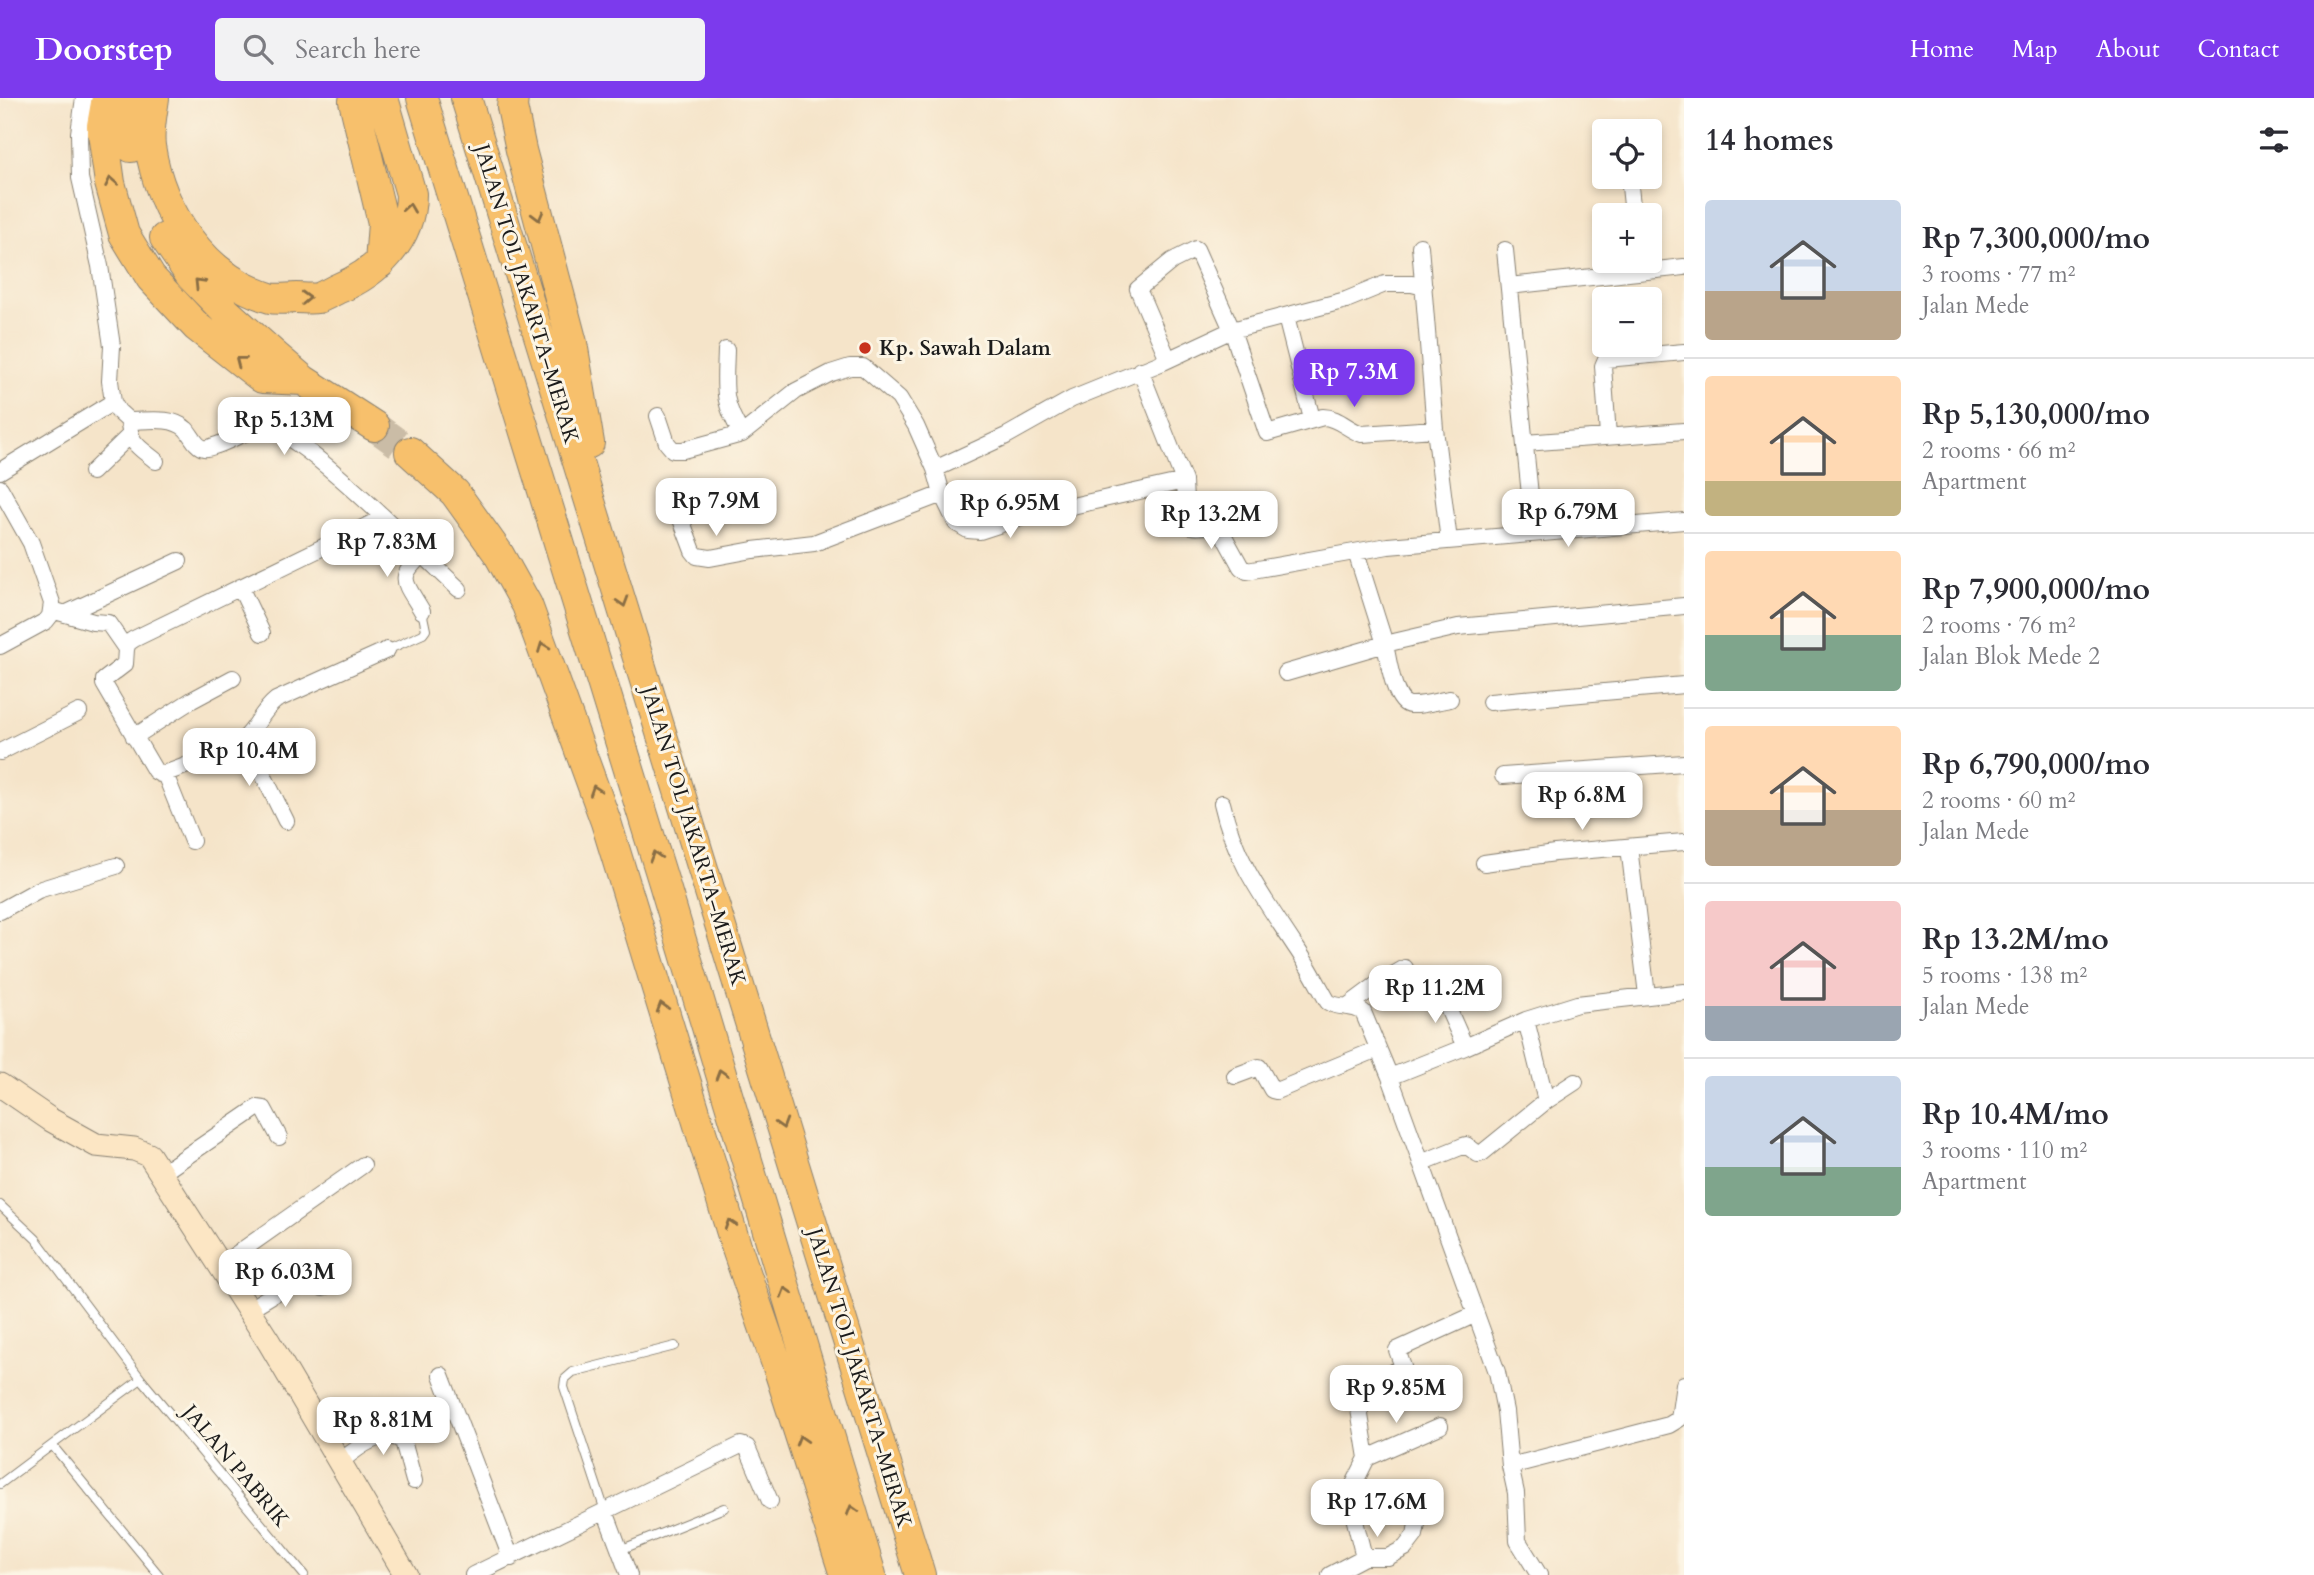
<!DOCTYPE html>
<meta charset="utf-8">
<style>
body{margin:0;font-family:Cardo,serif;background:#f2f2f3;color:#2b2b33;height:100vh;display:flex;flex-direction:column;font-size:26px;white-space:nowrap}
*{box-sizing:border-box;margin:0}
p{font-size:23px;color:#7c7c81}
.icon{flex:none;width:38px;height:38px;fill:none;stroke:currentColor;stroke-width:2;stroke-linecap:round;stroke-linejoin:round}
.map{position:relative;flex:1;overflow:hidden}
.side{display:flex;flex-direction:column;background:#fff;width:630px}
.side>*{flex:none}
.controls{position:absolute;left:1592px;top:21px;display:grid;gap:14px}
.controls a{display:grid;place-items:center;width:70px;height:70px;border-radius:7px;background:#fff;box-shadow:0 4px 10px #0003;font-size:35px}
.price{position:absolute;translate:-50% -60px;padding:0 16px;border-radius:14px;background:#fff;color:#222;font-size:23px;line-height:46px;filter:drop-shadow(0 2px 4px #0008)}
.price::after{content:'';position:absolute;left:50%;top:42px;width:21px;height:16px;margin-left:-10px;background:inherit;clip-path:polygon(0 0,100% 0,50% 100%)}
.price.selected{background:#7c3aed;color:#fff}
ul{padding:0;list-style:none}
li{display:flex;align-items:center;gap:21px;height:175px;padding:0 21px}
li+li{border-top:2px solid #e1e1e2}
li span{display:grid;place-items:center;flex:none;width:196px;height:140px;border-radius:7px;color:#555}
li>.icon{margin-inline-start:auto}
span .icon{width:84px;height:84px;fill:#fffc;stroke-width:1}
li b{font-size:30px}
h2{display:flex;justify-content:space-between;align-items:center;height:84px;padding:0 21px;font-size:30px}
header{display:flex;align-items:center;gap:42px;box-sizing:border-box;height:98px;padding:0 35px;background:#7c3aed;color:#fff}
header strong{font-size:33px}
nav{display:flex;gap:38px;margin-inline-start:auto;font-size:24px}
.search{width:490px;height:63px;background:#f2f2f3;display:flex;align-items:center;gap:18px;box-sizing:border-box;padding:0 24px;border-radius:7px;color:#7c7c81;font-size:26px}
main{display:flex;flex:1;min-height:0}
.map>svg:first-child{display:block}
.lines{fill:none;stroke-linecap:round;stroke-linejoin:round}
.motorway-tunnel{stroke:#cabca6;stroke-width:30;stroke-dasharray:30 15;stroke-linecap:butt}
.service-casing{stroke:#888072;stroke-width:10}
.minor-casing{stroke:#888072;stroke-width:18}
.secondary-casing{stroke:#888072;stroke-width:25}
.motorway-casing{stroke:#888072;stroke-width:32}
.service{stroke:#fff;stroke-width:8}
.minor{stroke:#fff;stroke-width:16}
.secondary{stroke:#fce6c4;stroke-width:23}
.motorway{stroke:#f7c06c;stroke-width:30}
.oneway{stroke:#8a6e44}
.poi-dot{fill:#c8321e;stroke:#fcf5e5;stroke-width:2.5}
.labels{text-anchor:middle;stroke-width:6;stroke-linejoin:round;paint-order:stroke}
.street-label{font-size:21px;fill:#1c1c1c;stroke:#fcf5e5}
.poi-label{font-size:21px;font-weight:bold;fill:#1c1c1c;stroke:#fcf5e5;text-anchor:start}
</style>
<header>
<strong>Doorstep</strong>
<div class="search"><svg class="icon" aria-label="search" viewBox="0 0 24 24"><circle cx="10" cy="10" r="6"/><path d="M15 15l6 6"/></svg>Search here</div>
<nav><a>Home</a><a>Map</a><a>About</a><a>Contact</a></nav>
</header>
<main>
<div class="map">
<svg width="1684" height="1477" viewBox="0 0 1684 1477">
<rect width="100%" height="100%" fill="#fcf5e5"/>
<filter id="ink" filterUnits="userSpaceOnUse"><feTurbulence type="fractalNoise" baseFrequency=".0143" numOctaves="2"/><feDisplacementMap in="SourceGraphic" scale="14" xChannelSelector="R" yChannelSelector="G"/><feConvolveMatrix kernelMatrix="1 2 1 2 8 2 1 2 1" color-interpolation-filters="sRGB"/></filter>
<filter id="wash" filterUnits="userSpaceOnUse"><feTurbulence type="fractalNoise" baseFrequency=".00686" numOctaves="4" result="noise"/><feDisplacementMap in="SourceGraphic" scale="28" xChannelSelector="R" yChannelSelector="G"/><feGaussianBlur stdDeviation="1.57" result="paint"/><feColorMatrix in="noise" values="0 0 0 0 0 0 0 0 0 0 0 0 0 0 0 0 0 1.4 0 .05"/><feComposite in="paint" operator="in"/></filter>
<g filter="url(#wash)">
<rect width="100%" height="100%" fill="#f5e4c9"/>
</g>
<g filter="url(#ink)">
<g class="lines">
<path class="motorway-tunnel" d="M374 328 410 354"/>
<g class="service-casing">
<path id="service" d="M387 552 423 536 426 532 422 513
M0 1107 36 1141 141 1281 304 1477
M141 1281 52 1347 159 1477
M0 1386 52 1347
M605 1413 564 1289 565 1281 573 1274 675 1248
M620 1452 724 1410"/>
</g>
<g class="minor-casing">
<path id="minor" d="M84 0 79 35 80 80 100 168 112 248 110 283 113 304 118 313 129 323C147 323 172 318 186 331 191 336 196 349 204 350 207 351 211 349 214 348 232 343 250 328 269 331 305 337 425 460 459 491
M1629 79 1633 117
M1420 148 1435 331 1449 443
M1505 152 1534 436
M1509 188 1684 169
M1286 219 1312 321
M726 252C725 289 721 303 742 336
M1168 261 1138 191 1172 163 1196 151 1232 232 1267 335 1323 319C1338 319 1348 332 1362 336L1435 331
M1140 272 1184 383 1186 425C1195 433 1208 425 1219 429L1241 469 1247 473 1388 448 1684 423
M658 318 667 345 673 352H683L742 336 796 293 831 275 850 269H863L899 300 916 328 935 371 942 396 956 425 968 432 980 433 1023 419 1184 383
M129 323C129 346 139 349 156 363
M1608 338 1603 268 1606 261 1684 254
M1525 345 1684 333
M935 371 1006 338 1072 301 1163 264 1232 232 1346 202 1385 186H1412L1424 189
M0 373 113 304
M92 374 129 338
M0 390 31 445 52 505 50 518 46 523 0 548
M682 424 693 453 697 458 710 460 753 452 814 445 942 396
M240 489 262 535
M52 512 93 524 108 525 126 551 125 566 104 582V586L155 673 160 676C172 675 237 647 245 640 257 629 261 614 276 602L387 552
M422 513C406 485 395 481 422 457
M65 516 179 463
M126 551 128 545 134 541 383 420
M1286 575 1385 546 1356 454
M1450 601C1437 603 1422 608 1410 607 1394 606 1388 560 1385 546L1458 529 1684 508
M1490 604 1684 587
M134 639 192 602 233 580
M245 640 286 723
M0 654 79 614
M165 676 192 743
M1503 678 1684 665
M1222 705C1235 763 1263 799 1295 848 1307 865 1317 885 1328 904 1339 911 1352 906 1363 914L1390 979 1476 1216
M1629 749 1647 897
M1484 765 1555 755 1684 744
M0 813 38 792 116 768
M1439 890 1465 949
M1348 908 1379 885 1405 870
M1526 922 1546 1003
M1235 978 1259 969 1272 992 1276 993 1378 951
M1390 979 1465 949 1526 922 1577 906 1684 894
M1421 1065 1463 1048 1466 1047 1478 1056 1482 1055 1546 1003 1575 984
M162 1075 257 1010 264 1011 279 1039
M221 1167 363 1067
M249 1211 307 1176 323 1190
M441 1277 511 1460
M1367 1360 1440 1328
M340 1364C356 1351 381 1329 403 1343L414 1383
M1510 1368 1516 1395 1518 1443 1539 1477
M605 1413 741 1347 747 1349 770 1403
M1364 1459 1354 1419 1352 1402 1354 1386 1367 1360 1357 1299 1368 1287 1403 1269 1397 1252 1476 1216 1497 1274 1505 1313 1510 1368 1669 1327 1679 1321 1684 1286
M473 1477 605 1413 629 1477
M1330 1477 1364 1459H1388L1405 1450 1415 1437 1419 1415 1425 1402"/>
</g>
<g class="secondary-casing">
<path id="secondary" d="M0 987 51 1022 96 1047 134 1051 149 1057 269 1244 406 1477"/>
</g>
<g class="motorway-casing">
<path id="motorway" d="M107 0 102 28 110 85 124 136 151 180 197 229 262 280 303 282
M154 0C152 15 148 33 150 48 160 114 204 180 270 200 278 202 288 200 296 200 303 200 311 201 318 200 324 198 331 194 337 191 377 175 411 142 411 96L383 0
M422 0 663 782 871 1477
M466 0 920 1477
M513 0 512 9 521 52 572 245 589 345
M354 3 383 125 380 165
M131 49 133 0
M165 140 191 178 226 214 275 258 303 282 374 328
M410 354 455 395 498 455 527 507 606 724 736 1148 780 1275 845 1477"/>
</g>
<use href="#service" class="service"/>
<use href="#minor" class="minor"/>
<use href="#secondary" class="secondary"/>
<use href="#motorway" class="motorway"/>
</g>
<defs><path id="oneway-chevron" d="M-2-3.5L2.5 0L-2 3.5" fill="none" stroke-width="1.6" stroke-linecap="round" stroke-linejoin="round" transform="scale(1.75)"/></defs>
<g class="oneway">
<use href="#oneway-chevron" transform="translate(111 84) rotate(-101)"/>
<use href="#oneway-chevron" transform="translate(409 110) rotate(-82)"/>
<use href="#oneway-chevron" transform="translate(538 118) rotate(75)"/>
<use href="#oneway-chevron" transform="translate(199 185) rotate(-134)"/>
<use href="#oneway-chevron" transform="translate(306 200) rotate(-2)"/>
<use href="#oneway-chevron" transform="translate(240 263) rotate(-142)"/>
<use href="#oneway-chevron" transform="translate(623 504) rotate(73)"/>
<use href="#oneway-chevron" transform="translate(543 549) rotate(-111)"/>
<use href="#oneway-chevron" transform="translate(595 692) rotate(-109)"/>
<use href="#oneway-chevron" transform="translate(655 758) rotate(-107)"/>
<use href="#oneway-chevron" transform="translate(662 909) rotate(-107)"/>
<use href="#oneway-chevron" transform="translate(721 976) rotate(-107)"/>
<use href="#oneway-chevron" transform="translate(782 1026) rotate(73)"/>
<use href="#oneway-chevron" transform="translate(730 1126) rotate(-108)"/>
<use href="#oneway-chevron" transform="translate(786 1194) rotate(-107)"/>
<use href="#oneway-chevron" transform="translate(801 1342) rotate(-107)"/>
<use href="#oneway-chevron" transform="translate(852 1412) rotate(-107)"/>
</g>
</g>
<circle class="poi-dot" cx="865" cy="250" r="7"/>
<g class="labels">
<g class="street-label">
<text transform="translate(527 196) rotate(73)" y="7">JALAN TOL JAKARTA–MERAK</text>
<text transform="translate(694 738) rotate(73)" y="7">JALAN TOL JAKARTA–MERAK</text>
<text transform="translate(860 1280) rotate(73)" y="7">JALAN TOL JAKARTA–MERAK</text>
<text transform="translate(236 1368) rotate(50)" y="7">JALAN PABRIK</text>
</g>
<g class="poi-label">
<text x="879" y="257">Kp. Sawah Dalam</text>
</g>
</g>
</svg>
<div class="controls">
<a><svg class="icon" aria-label="locate" viewBox="0 0 24 24"><circle cx="12" cy="12" r="6"/><path d="M12 2v4M12 18v4M2 12h4M18 12h4"/></svg></a>
<a>+</a>
<a>−</a>
</div>
<b class="price selected" style="left:1354px;top:311px">Rp 7.3M</b>
<b class="price" style="left:284px;top:359px">Rp 5.13M</b>
<b class="price" style="left:716px;top:440px">Rp 7.9M</b>
<b class="price" style="left:1010px;top:442px">Rp 6.95M</b>
<b class="price" style="left:1568px;top:451px">Rp 6.79M</b>
<b class="price" style="left:1211px;top:453px">Rp 13.2M</b>
<b class="price" style="left:387px;top:481px">Rp 7.83M</b>
<b class="price" style="left:249px;top:690px">Rp 10.4M</b>
<b class="price" style="left:1582px;top:734px">Rp 6.8M</b>
<b class="price" style="left:1435px;top:927px">Rp 11.2M</b>
<b class="price" style="left:285px;top:1211px">Rp 6.03M</b>
<b class="price" style="left:1396px;top:1327px">Rp 9.85M</b>
<b class="price" style="left:383px;top:1359px">Rp 8.81M</b>
<b class="price" style="left:1377px;top:1441px">Rp 17.6M</b>
</div>
<section class="side">
<h2>14 homes<svg class="icon" aria-label="filters" viewBox="0 0 24 24"><path d="M4 7h16M4 17h16"/><circle cx="9" cy="7" r="2"/><circle cx="15" cy="17" r="2"/></svg></h2>
<ul>
<li><span style="background:linear-gradient(#c9d6e8 65%,#b9a48a 0)"><svg class="icon" aria-label="home" viewBox="0 0 24 24"><path d="M3 11l9-7 9 7M6 9v11h12V9"/></svg></span><div><b>Rp 7,300,000/mo</b><p>3 rooms · 77 m²</p><p>Jalan Mede</p></div></li>
<li><span style="background:linear-gradient(#ffd9b3 75%,#c2b280 0)"><svg class="icon" aria-label="home" viewBox="0 0 24 24"><path d="M3 11l9-7 9 7M6 9v11h12V9"/></svg></span><div><b>Rp 5,130,000/mo</b><p>2 rooms · 66 m²</p><p>Apartment</p></div></li>
<li><span style="background:linear-gradient(#ffd9b3 60%,#7fa58c 0)"><svg class="icon" aria-label="home" viewBox="0 0 24 24"><path d="M3 11l9-7 9 7M6 9v11h12V9"/></svg></span><div><b>Rp 7,900,000/mo</b><p>2 rooms · 76 m²</p><p>Jalan Blok Mede 2</p></div></li>
<li><span style="background:linear-gradient(#ffd9b3 60%,#b9a48a 0)"><svg class="icon" aria-label="home" viewBox="0 0 24 24"><path d="M3 11l9-7 9 7M6 9v11h12V9"/></svg></span><div><b>Rp 6,790,000/mo</b><p>2 rooms · 60 m²</p><p>Jalan Mede</p></div></li>
<li><span style="background:linear-gradient(#f6c9c9 75%,#9aa5b1 0)"><svg class="icon" aria-label="home" viewBox="0 0 24 24"><path d="M3 11l9-7 9 7M6 9v11h12V9"/></svg></span><div><b>Rp 13.2M/mo</b><p>5 rooms · 138 m²</p><p>Jalan Mede</p></div></li>
<li><span style="background:linear-gradient(#c9d6e8 65%,#7fa58c 0)"><svg class="icon" aria-label="home" viewBox="0 0 24 24"><path d="M3 11l9-7 9 7M6 9v11h12V9"/></svg></span><div><b>Rp 10.4M/mo</b><p>3 rooms · 110 m²</p><p>Apartment</p></div></li>
</ul>
</section>
</main>
